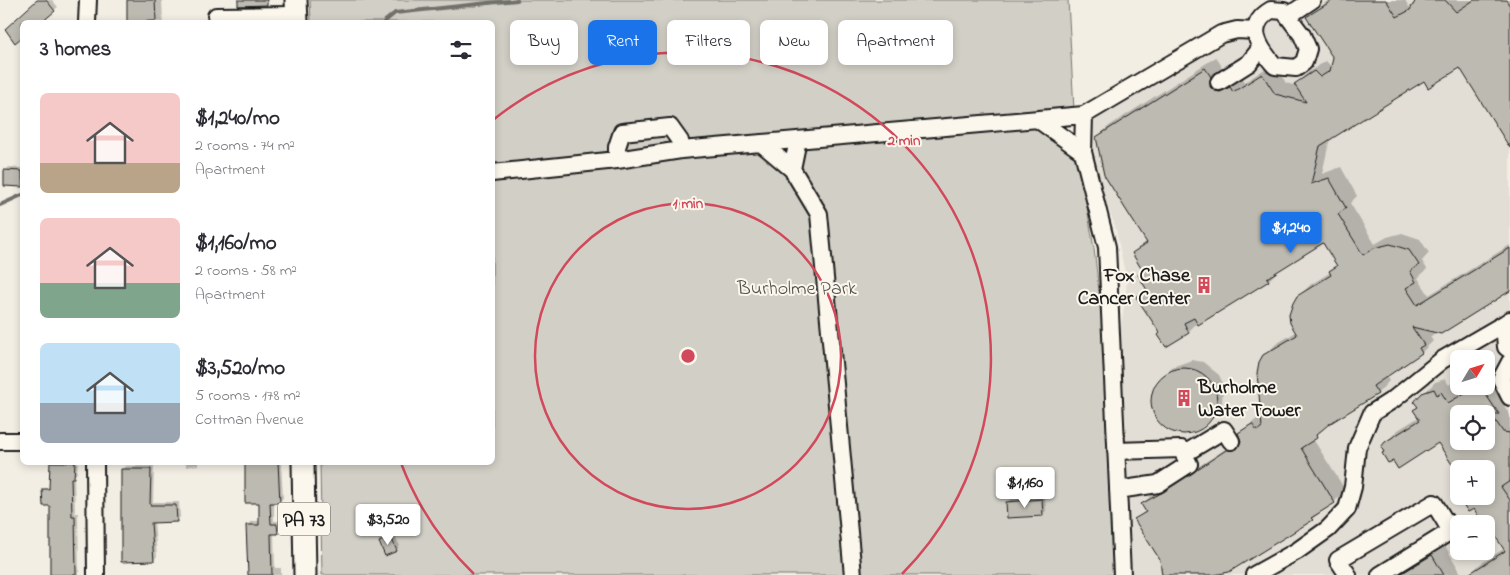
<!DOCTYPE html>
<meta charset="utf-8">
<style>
body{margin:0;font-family:"Indie Flower",sans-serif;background:#f2f2f3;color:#2b2b33;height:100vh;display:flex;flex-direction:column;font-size:19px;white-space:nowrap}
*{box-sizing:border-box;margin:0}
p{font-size:16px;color:#7c7c81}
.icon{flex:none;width:28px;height:28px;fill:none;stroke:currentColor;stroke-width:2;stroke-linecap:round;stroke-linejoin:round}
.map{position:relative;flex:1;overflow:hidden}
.sheet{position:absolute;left:20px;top:20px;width:475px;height:445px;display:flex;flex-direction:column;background:#fff;border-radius:8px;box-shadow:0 2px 8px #0003}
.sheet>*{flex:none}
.hud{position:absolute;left:510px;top:20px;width:475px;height:45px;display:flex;gap:10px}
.needle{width:32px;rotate:52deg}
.buttons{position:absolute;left:1450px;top:350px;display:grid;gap:10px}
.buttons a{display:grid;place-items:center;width:45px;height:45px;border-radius:8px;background:#fff;box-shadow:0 2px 8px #0003;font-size:25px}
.price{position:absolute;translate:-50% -42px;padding:0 11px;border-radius:5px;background:#fff;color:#222;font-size:16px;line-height:32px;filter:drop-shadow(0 1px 2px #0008)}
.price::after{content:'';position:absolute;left:50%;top:30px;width:15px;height:11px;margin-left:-8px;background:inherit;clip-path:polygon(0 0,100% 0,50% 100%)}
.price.on{background:#1a73e8;color:#fff}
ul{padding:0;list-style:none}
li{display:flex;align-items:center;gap:15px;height:125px;padding:0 20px}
li span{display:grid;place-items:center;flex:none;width:140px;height:100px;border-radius:8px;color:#555}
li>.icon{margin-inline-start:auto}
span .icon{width:60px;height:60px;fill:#fffc;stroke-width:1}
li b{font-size:21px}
h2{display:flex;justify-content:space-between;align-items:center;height:60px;padding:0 20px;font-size:21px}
.pill{padding:0 18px;border-radius:8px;background:#fff;box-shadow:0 2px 8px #0003;font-size:18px;line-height:45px}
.pill.on{background:#1a73e8;color:#fff}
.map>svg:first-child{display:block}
.built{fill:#e2ded5;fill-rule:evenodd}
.green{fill:#d2cfc6;stroke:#777671}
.shadow{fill:#0003;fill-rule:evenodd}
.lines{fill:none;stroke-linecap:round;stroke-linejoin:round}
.stream{stroke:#716f6b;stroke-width:4}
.building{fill:#bdbab1;stroke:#1c1c1c;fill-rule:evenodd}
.minor-casing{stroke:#1c1c1c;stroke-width:20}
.major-casing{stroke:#1c1c1c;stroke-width:25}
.minor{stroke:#fbf7ec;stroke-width:16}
.major{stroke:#fbf7ec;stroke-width:21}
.ring{fill:none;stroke:#d1495b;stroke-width:2.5}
.labels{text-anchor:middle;stroke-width:4;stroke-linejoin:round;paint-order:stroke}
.shield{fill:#fbf7ec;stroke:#5f5e5a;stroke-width:1}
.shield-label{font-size:19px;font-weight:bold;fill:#1c1c1c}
.poi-label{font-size:20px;font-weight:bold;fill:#1c1c1c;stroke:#fbf7ec;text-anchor:end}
.park-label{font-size:20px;fill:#53524f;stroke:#fbf7ec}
.centre{fill:#d1495b;stroke:#fbf7ec;stroke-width:2.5}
.ring-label{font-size:15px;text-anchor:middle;font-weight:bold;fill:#d1495b;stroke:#fbf7ec;stroke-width:4;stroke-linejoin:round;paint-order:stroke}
</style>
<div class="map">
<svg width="1510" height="575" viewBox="0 0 1510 575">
<rect width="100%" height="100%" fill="#f2eee4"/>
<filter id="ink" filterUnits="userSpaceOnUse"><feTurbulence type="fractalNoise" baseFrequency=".02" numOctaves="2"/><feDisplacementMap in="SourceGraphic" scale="10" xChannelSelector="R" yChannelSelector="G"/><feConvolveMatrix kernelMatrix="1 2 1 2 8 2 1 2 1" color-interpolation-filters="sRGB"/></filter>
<g filter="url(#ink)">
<path class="built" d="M1298 0H1510V575H1129L1117 361 1127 282 1115 226 1098 182 1085 109 1220 25 1247 21 1264 4 1275 2 1291 5ZM1459 359H1486V386H1459ZM1459 414H1486V441H1459ZM1459 469H1486V496H1459ZM1459 524H1486V551H1459Z"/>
<path class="green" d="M310 0H1068L1074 110 1053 113 1079 159 1094 249 1104 333 1115 575H322L320 463 492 462V22H311Z"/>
<path class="shadow" d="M38 0H52L58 7 39 22H22V35L15 41 22 14Z
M128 0H162L163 22H129Z
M1329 0H1405L1409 7 1418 0H1510V146L1460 66 1424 80 1330 138 1322 174 1341 167 1357 196 1350 203 1375 244 1387 237 1402 233 1420 239 1429 253 1422 261 1427 269 1418 278 1429 295 1510 245V289L1436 332 1430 337 1433 341 1421 353 1386 376 1389 381 1378 393 1328 423 1313 439 1346 491 1334 502 1312 519 1207 575H1164L1161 559 1136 520 1146 510 1142 504 1154 493 1176 481 1241 439 1239 433 1262 415 1264 356 1276 344 1296 332 1298 297 1310 285 1331 272 1337 264 1323 241 1280 269 1269 280 1198 322 1188 332 1161 333 1138 297 1147 288 1144 270 1133 253 1147 241 1097 137 1109 126 1216 57 1221 65V75L1242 76 1245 82 1274 63 1286 83 1297 86 1296 84 1307 73 1326 61 1332 67 1334 58 1308 17Z
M22 105V185H5V171L9 167 22 168Z
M1192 360 1203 362 1219 375 1223 384 1222 405 1208 422 1190 432 1170 430 1155 414 1152 404 1153 394 1157 384 1172 367Z
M1491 375 1507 397 1503 404 1510 415V575H1469L1480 564 1505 548 1486 496V469H1459V483L1453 474 1457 470 1439 442 1385 452 1386 442 1398 430 1419 417V407L1416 402 1435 382 1445 379 1449 385 1453 382 1460 393 1471 386H1486V378ZM1459 414H1486V441H1459Z
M51 462H78L77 473 74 476 75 513H78L79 575H52V505L43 490 51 486Z
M186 462H198V465L186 467Z
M246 462H281L283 498 279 502H274V521H281V529L274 533 275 568H281V575H249L248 525 251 521H260V502Z
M126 466H154L153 502H179L180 517 177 521 154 522 157 556 154 560 123 470Z
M1045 496 1046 511 1042 514 1007 502 1011 499Z
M394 534 400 546 396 550 380 543Z
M1444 544 1462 575H1394Z"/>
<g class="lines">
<path class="stream" d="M384 22 395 13 517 0
M0 205 22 195"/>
</g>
<path class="building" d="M37 0H46L55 11 42 22H22V37L15 43 5 29Z
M127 0H155L156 21 127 22Z
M238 0H267V5L238 6Z
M1333 0H1386L1397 17 1410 10 1416 0H1445L1456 12 1474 0H1506L1510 6V148L1460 68 1428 88 1424 81 1320 146 1311 184 1329 178 1346 208 1338 214 1363 255 1374 248 1390 244 1409 250 1419 265 1410 271 1416 282 1406 288 1417 305 1510 248V291L1441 334 1412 327 1424 345 1419 348 1422 353 1373 386 1378 394 1329 424 1316 435 1317 438 1301 448 1335 503 1311 518 1313 520 1229 572 1214 575H1162L1160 560 1134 519 1146 512 1141 504 1163 492 1226 450 1237 449 1241 441 1238 433 1252 424 1257 431 1262 427 1257 373 1259 362 1263 355 1297 335 1290 323 1289 315 1293 303 1297 296 1331 275 1329 271 1337 266 1323 243 1267 278 1269 281 1198 325 1194 318 1184 323 1189 333 1166 347 1158 335 1160 333 1136 297 1147 290 1138 275 1142 270 1132 253 1147 243 1104 175 1096 137 1205 68 1211 77 1210 87 1215 91 1220 92 1230 87 1233 92 1262 74 1275 94 1306 102 1294 84 1314 71 1320 77 1330 71 1333 58 1306 17Z
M4 170 22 171V187L4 186Z
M1151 401a33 33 0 1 1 66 0a33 33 0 1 1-66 0Z
M1480 386 1499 414H1491L1503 432 1510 433V481L1501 487 1510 500V575H1467L1505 551 1488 525 1483 524 1474 509 1468 512 1458 496H1486V469H1455L1438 443 1398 469 1393 461 1388 463 1382 453 1384 452 1381 447 1385 442 1420 420 1413 410 1418 407 1414 402 1422 393 1434 389 1437 395 1441 392 1448 403 1473 388ZM1459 414H1486V441H1459Z
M50 462H75L74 478H71L72 516H75L76 575H50V506H43L42 489H49Z
M245 462H278L280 503H270L271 524H277L278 534H271L272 575H248L246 525H259V503H245Z
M121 469H151L150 505H176L177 522 151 523 154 561 121 562Z
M1042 499 1043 516 1007 518 1006 502Z
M391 537 397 551 385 556 379 542Z
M1432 555 1444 575H1399L1422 561Z"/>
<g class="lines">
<g class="minor-casing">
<path id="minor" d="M1271 10 1284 11 1302 35 1308 49 1304 62 1296 68 1275 66C1259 48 1244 26 1271 10Z
M216 16 297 15
M1288 16 1312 0
M87 22 88 0
M1219 82 1249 63 1260 49
M1084 115 1083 152 1107 247 1122 575
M1040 121 1083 152
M798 140 792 169 819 214 853 575
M761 143 792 169
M617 160V147L622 132 670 127 680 141 681 150
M492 173 617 160 681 150 1084 115 1221 34 1237 30 1256 31
M1510 320 1504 324 1506 347 1510 350
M1510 362 1501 379 1510 397
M0 441H22
M1116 451 1181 449 1189 464 1158 484 1118 490
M1184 454 1224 430 1231 441
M95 462 96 575
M1254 575 1297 551 1328 529 1347 509 1353 487 1357 448 1372 413 1394 399 1442 360 1504 324
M1348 575 1338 560 1434 503 1451 531 1380 575"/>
</g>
<g class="major-casing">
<path id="major" d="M296 0 297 22
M303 462 305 575"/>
</g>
<use href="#minor" class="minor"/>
<use href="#major" class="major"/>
</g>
</g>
<g class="ring">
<circle cx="688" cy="356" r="153"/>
<path d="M474 574A306 306 0 0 1 401 463M493 120A306 306 0 0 1 902 574"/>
</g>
<defs>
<g id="building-bare" transform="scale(1.35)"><path d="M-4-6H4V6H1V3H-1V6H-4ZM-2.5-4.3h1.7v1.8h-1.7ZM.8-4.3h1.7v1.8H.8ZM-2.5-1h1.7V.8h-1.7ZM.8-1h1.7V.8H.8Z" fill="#d1495b" stroke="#fbf7ec" stroke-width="2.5" paint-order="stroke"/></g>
</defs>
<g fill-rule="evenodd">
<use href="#building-bare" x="1204" y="285"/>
<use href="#building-bare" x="1184" y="398"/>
</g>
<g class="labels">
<rect class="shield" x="278" y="502.5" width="52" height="33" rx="4"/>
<g class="shield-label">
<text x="304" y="526">PA 73</text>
</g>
<g class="poi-label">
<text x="1190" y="281">Fox Chase<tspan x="1190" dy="23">Cancer Center</tspan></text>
<text x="1198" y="393" text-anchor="start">Burholme<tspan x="1198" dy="23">Water Tower</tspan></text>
</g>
<g class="park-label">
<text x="797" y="294">Burholme Park</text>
</g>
</g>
<circle cx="688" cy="356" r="8" class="centre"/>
<g class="ring-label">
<text x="904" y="145">2 min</text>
<text x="688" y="208">1 min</text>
</g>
</svg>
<div class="buttons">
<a><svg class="needle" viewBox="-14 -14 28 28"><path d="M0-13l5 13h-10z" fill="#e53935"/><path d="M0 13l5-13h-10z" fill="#7c7c81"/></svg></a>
<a><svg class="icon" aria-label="locate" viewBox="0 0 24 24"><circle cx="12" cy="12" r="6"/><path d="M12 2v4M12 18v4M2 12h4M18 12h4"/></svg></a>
<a>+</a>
<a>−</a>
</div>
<b class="price on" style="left:1291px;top:254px">$1,240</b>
<b class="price" style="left:1025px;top:509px">$1,160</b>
<b class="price" style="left:388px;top:546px">$3,520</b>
<div class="hud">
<a class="pill">Buy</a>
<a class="pill on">Rent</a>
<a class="pill">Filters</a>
<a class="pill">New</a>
<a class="pill">Apartment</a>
</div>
<section class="sheet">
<h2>3 homes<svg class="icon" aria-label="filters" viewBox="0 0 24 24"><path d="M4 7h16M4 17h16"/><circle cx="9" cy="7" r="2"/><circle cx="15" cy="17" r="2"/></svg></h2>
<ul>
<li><span style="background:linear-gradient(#f6c9c9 70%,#b9a48a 0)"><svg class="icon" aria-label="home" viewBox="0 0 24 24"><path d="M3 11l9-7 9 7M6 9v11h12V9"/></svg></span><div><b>$1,240/mo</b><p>2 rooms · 74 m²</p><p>Apartment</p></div></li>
<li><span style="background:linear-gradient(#f6c9c9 65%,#7fa58c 0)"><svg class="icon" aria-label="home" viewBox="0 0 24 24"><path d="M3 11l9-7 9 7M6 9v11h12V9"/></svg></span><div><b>$1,160/mo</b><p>2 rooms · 58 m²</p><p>Apartment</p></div></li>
<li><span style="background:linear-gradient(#bfe0f5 60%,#9aa5b1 0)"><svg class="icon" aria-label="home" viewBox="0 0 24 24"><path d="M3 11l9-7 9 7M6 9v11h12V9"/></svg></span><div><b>$3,520/mo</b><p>5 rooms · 178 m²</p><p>Cottman Avenue</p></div></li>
</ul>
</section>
</div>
